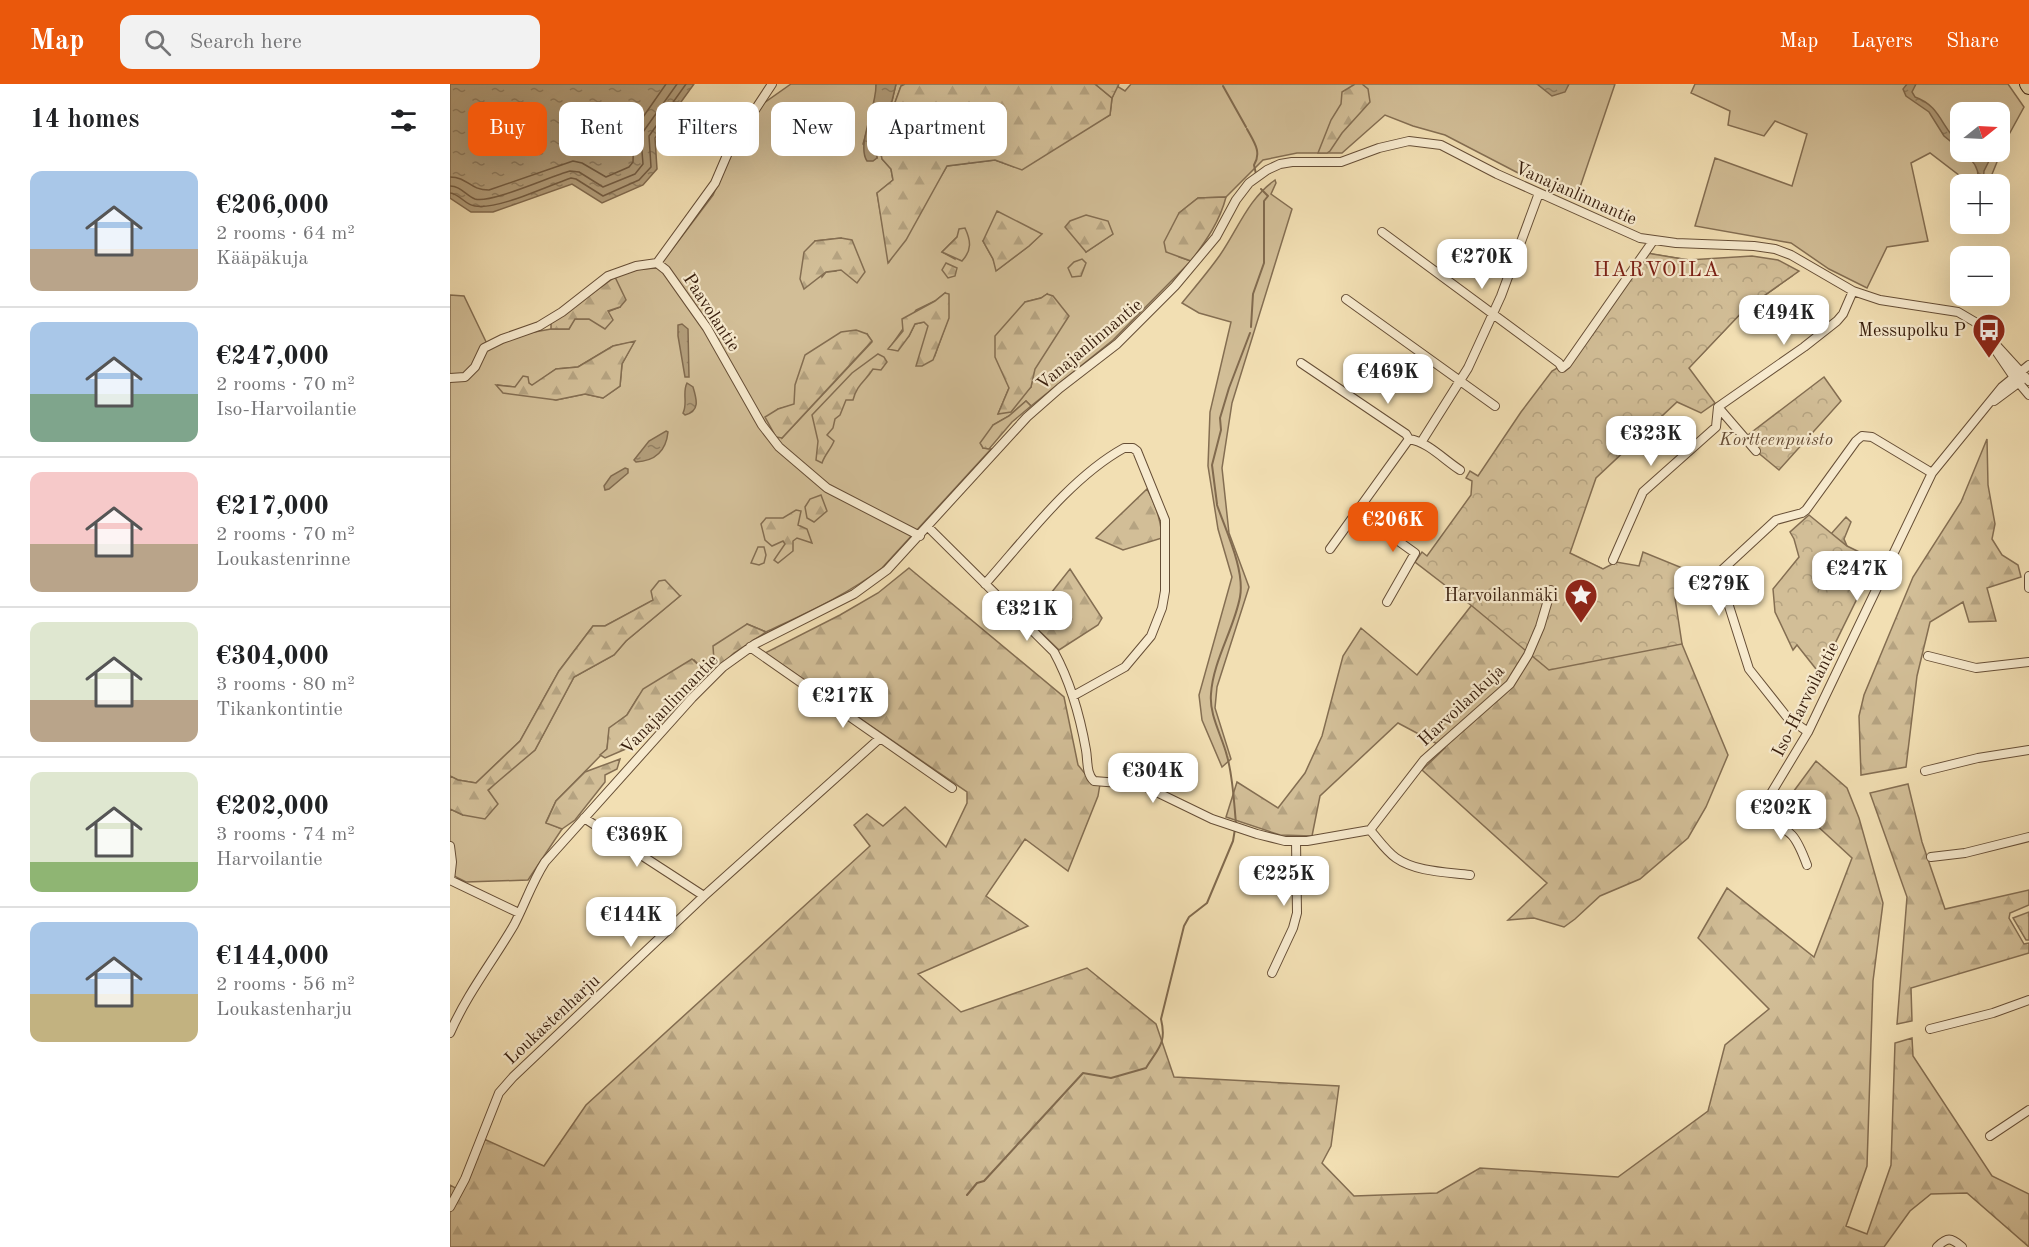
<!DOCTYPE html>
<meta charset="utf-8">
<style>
body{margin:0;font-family:"Old Standard TT",serif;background:#f2f2f2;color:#202124;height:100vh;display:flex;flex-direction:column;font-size:22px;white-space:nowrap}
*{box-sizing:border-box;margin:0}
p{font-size:20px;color:#757577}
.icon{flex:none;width:33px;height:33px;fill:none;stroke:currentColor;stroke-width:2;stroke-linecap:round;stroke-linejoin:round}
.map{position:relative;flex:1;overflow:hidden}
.side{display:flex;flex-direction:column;background:#fff;width:450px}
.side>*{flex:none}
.hud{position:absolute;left:18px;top:18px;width:570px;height:54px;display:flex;gap:12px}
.needle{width:39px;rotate:72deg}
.fabs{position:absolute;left:1500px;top:18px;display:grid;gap:12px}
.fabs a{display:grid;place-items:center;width:60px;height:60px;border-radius:12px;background:#fff;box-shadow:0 6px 24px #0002;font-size:30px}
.price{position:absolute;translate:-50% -51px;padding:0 14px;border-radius:12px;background:#fff;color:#222;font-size:20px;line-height:39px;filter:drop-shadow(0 2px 3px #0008)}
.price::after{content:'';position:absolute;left:50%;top:36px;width:18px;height:14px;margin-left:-9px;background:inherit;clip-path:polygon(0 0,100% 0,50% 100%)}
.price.active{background:#ea580c;color:#fff}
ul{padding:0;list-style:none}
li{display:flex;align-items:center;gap:18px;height:150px;padding:0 30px}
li+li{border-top:2px solid #e0e0e0}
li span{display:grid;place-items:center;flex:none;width:168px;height:120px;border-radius:12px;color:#555}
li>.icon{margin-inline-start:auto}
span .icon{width:72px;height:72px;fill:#fffc;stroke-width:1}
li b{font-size:26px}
h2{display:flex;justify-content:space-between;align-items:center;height:72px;padding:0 30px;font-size:26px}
.pill{padding:0 21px;border-radius:12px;background:#fff;box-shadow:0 6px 24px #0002;font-size:21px;line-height:54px}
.pill.active{background:#ea580c;color:#fff}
header{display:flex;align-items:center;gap:36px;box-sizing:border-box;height:84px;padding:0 30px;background:#ea580c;color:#fff}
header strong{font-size:28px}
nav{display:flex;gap:33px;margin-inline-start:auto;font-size:21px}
.search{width:420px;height:54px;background:#f2f2f2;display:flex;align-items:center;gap:15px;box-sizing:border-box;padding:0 21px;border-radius:12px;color:#757577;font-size:22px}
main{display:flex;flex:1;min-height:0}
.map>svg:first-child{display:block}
.grass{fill:#d2be97;stroke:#846e52;stroke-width:1.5;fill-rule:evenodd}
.forest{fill:url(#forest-firs);stroke:#846e52;stroke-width:1.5}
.wetland{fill:url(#wetland-marsh);stroke:#846e52;stroke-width:1.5}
.park{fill:url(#park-crowns);stroke:#846e52;stroke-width:1.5}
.water{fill:url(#water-ripples);stroke:#816a4e;stroke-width:1.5}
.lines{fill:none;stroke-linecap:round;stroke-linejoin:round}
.shore{stroke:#745d43;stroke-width:1.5}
.stream{stroke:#816a4e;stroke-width:2}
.minor-casing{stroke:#664e36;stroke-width:10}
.trunk-casing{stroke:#371d0c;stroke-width:16}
.minor{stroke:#f7eace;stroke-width:8}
.trunk{stroke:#f2dfb3;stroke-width:14}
.labels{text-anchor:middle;stroke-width:4.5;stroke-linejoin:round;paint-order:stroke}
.street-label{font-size:18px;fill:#371d0c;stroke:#f7eace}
.poi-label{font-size:18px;fill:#371d0c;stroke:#f7eace;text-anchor:end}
.park-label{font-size:18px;font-style:italic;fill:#664d36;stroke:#f7eace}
.quarter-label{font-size:21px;letter-spacing:1.5px;fill:#7a1f14;stroke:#f7eace}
</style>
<header>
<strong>Map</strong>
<div class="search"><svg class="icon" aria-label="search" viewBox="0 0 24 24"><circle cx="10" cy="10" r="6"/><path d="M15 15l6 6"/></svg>Search here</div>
<nav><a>Map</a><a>Layers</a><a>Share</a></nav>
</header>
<main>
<section class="side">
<h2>14 homes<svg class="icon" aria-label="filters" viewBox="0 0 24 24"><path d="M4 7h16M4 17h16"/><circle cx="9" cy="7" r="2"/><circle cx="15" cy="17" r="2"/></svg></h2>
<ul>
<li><span style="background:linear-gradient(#a9c7e8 65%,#b9a48a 0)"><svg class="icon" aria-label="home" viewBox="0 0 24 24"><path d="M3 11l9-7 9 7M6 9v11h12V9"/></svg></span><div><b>€206,000</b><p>2 rooms · 64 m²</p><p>Kääpäkuja</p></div></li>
<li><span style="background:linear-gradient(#a9c7e8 60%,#7fa58c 0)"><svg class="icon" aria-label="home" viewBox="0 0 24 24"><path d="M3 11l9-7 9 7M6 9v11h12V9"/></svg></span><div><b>€247,000</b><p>2 rooms · 70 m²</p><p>Iso-Harvoilantie</p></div></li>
<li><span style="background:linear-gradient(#f6c9c9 60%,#b9a48a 0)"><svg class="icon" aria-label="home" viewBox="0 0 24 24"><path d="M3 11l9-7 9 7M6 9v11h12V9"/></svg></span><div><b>€217,000</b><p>2 rooms · 70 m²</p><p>Loukastenrinne</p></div></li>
<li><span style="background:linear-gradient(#dfe7d0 65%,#b9a48a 0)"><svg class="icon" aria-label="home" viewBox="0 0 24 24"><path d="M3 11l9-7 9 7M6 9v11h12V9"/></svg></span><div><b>€304,000</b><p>3 rooms · 80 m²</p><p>Tikankontintie</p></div></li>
<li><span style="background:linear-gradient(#dfe7d0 75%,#8fb573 0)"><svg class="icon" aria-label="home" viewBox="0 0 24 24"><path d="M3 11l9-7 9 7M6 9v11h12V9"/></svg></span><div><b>€202,000</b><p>3 rooms · 74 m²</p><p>Harvoilantie</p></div></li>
<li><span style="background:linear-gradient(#a9c7e8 60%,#c2b280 0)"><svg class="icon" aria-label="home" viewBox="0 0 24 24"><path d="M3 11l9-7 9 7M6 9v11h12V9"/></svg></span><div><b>€144,000</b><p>2 rooms · 56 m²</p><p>Loukastenharju</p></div></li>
</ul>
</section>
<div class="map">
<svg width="1579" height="1163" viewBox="0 0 1579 1163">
<defs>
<pattern id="forest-firs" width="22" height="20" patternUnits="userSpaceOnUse" patternTransform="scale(1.5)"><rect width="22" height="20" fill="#d2be97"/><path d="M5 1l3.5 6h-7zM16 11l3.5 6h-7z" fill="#b5a381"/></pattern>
<pattern id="wetland-marsh" width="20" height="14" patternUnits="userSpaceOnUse" patternTransform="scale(1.5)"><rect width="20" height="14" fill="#d2be97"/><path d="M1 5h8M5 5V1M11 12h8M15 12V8" fill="none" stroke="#b5a381"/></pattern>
<pattern id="park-crowns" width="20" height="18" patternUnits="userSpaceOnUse" patternTransform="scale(1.5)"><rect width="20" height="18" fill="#d2be97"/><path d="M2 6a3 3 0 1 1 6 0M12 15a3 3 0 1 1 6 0" fill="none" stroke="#b5a381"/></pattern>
<pattern id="water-ripples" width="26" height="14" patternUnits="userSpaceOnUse" patternTransform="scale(1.5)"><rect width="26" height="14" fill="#b29d7a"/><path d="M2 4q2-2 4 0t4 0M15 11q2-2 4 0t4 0" fill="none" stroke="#927f62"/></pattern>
</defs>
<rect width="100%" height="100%" fill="#f2dfb3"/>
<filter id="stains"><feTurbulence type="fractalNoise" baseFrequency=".00333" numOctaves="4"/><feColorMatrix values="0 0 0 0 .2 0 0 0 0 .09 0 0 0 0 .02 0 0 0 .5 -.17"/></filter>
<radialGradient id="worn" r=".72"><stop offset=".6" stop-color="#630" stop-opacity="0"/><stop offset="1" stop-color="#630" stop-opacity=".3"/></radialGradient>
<path class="grass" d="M341 0H426L427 12 413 60 427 73 423 54 424 43 442 17 446 0H455L451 2 443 24 427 49 432 75 441 85 443 96 427 109 439 178 497 82 545 76 564 83 660 31 662 14 667 2 675 7 681 0H1165L1126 115 1072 91 995 51 963 42 935 31 892 69H847L813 76 776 113 748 114 729 129V173L741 177 663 256 581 322 576 317 559 332 543 341 533 364 541 365 432 484C397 511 356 529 316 548L297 540 270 582 259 591 244 576 188 613 177 631 164 641 159 648 157 665 106 717 96 738 112 745 78 796 16 798 0 790V725L13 731 56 689 85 666 124 593 164 571 176 557 230 512 204 516 155 542H143L109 587 70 657 26 699 8 696 0 692V211L14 212 39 264 56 253 101 245H119L124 235H139L170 223 165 193 189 185 208 184 263 111 286 59 311 21ZM591 150 579 162 547 186 543 175 533 157ZM663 150 636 168 630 153ZM507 153 505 175 492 168ZM391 154 386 187 376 188 372 193 365 157ZM495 209 498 235 485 271 478 241 474 238 465 240 459 252 439 265 466 226 485 217ZM597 210 581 303 548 330 559 304 575 218 591 214ZM417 250 422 258 332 354 328 325 344 321ZM184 258 172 280 170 302 153 314 135 310 106 316 47 301 65 303 79 299 82 302 106 285 128 283 163 262Z
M1245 0H1558L1574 23 1556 56 1538 100 1518 98 1480 69 1461 79 1478 157 1437 163 1417 204 1379 185 1341 159 1245 142 1265 74 1342 102 1357 50 1325 37 1314 52 1278 41 1280 27 1241 9ZM1510 28H1550V68H1510Z
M825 96 826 99 821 110 842 125 782 319 772 384 779 449 799 503 767 603 765 624 781 675 772 683 752 636 749 611 782 493 768 445 758 382 760 328 781 238 749 229 732 219C745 203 758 188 770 171 788 145 798 115 825 96Z"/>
<path class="forest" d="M455 0H645L662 14 660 31 572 86 545 76 497 82 456 156 438 179 427 109 443 96 441 85 432 75 427 49 443 24 451 2Z
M905 0H912L918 5 920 18 892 49 880 67 877 69H868L881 36 891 20 892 8Z
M776 113C770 137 756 157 741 177L716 168 714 158 729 129 748 114Z
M547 127 592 150 579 162 546 187 543 175 533 157Z
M636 131 658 137 663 150 636 168 615 143 620 137Z
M515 144C521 157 522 166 512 177L492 168 507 153 509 145Z
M391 154 402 156 415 188 407 199 391 186 376 188 354 205 350 195 354 168 365 157Z
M1201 170 1342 192 1294 226 1141 386 1111 466 1212 512 1278 671 1256 723 1238 754 1190 795 1150 812 1125 835 1114 843 1084 834 1058 836 1097 799 972 686 995 664 948 639 870 712 862 752 830 751 776 733 787 698 828 724 855 689 872 652 893 572 911 544 967 591 1021 522Z
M632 175 636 179 631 192 622 193 618 184 624 178Z
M496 179 507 184 505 192 498 194 492 186Z
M165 193 176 216 170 223 158 227 163 236 155 245 139 235H125L119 245H101V239Z
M495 209 499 210V234L483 276 472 282H466L478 242 474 238 465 240 459 252 448 267 438 265 453 247 452 235 485 217Z
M597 210 603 212 619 232 585 285 581 303 561 328 548 330 559 304 545 273V252L575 218 591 214Z
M406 246 417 250 422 257 332 354 326 353 315 333 328 325 344 320 345 301 355 271 391 248Z
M185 257 172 280 170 302 153 314 135 310 106 316 53 309 46 301 65 303 73 292 78 293 79 299 82 301 106 285 128 283 163 262Z
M428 270 434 273 437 278 431 286 423 285C415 298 407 300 403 316H396L390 331 385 335 383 344 377 351 384 357C381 365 375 370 372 379L366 376 368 357 362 331 402 289Z
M576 317 581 322 562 338 539 365 533 364 530 359 543 341 559 332Z
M1537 355 1538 401 1545 440 1542 455 1552 471 1568 481 1571 493 1537 504 1546 537 1519 538 1513 518 1480 538 1467 592 1456 683 1411 691 1409 632 1414 611 1463 493 1511 418Z
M697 405C706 421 711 435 712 454L673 466 646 454Z
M371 411 377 427 364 438 357 434 355 423 360 415Z
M346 426 351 427 348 441 357 445 362 459 347 454 343 457V467L328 479 324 476 335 460 333 457 322 462 315 456 311 440 316 434H333Z
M1396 433 1401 438 1394 455 1397 462V469L1370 441 1381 450Z
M308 463H314L316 471 314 479 309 481 301 479Z
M459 484 614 613 628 681 640 696 650 700 648 712 618 787 575 755 536 812 578 842 468 890 511 928 637 884 706 940 724 993 889 1002 881 1062 872 1079 904 1112 987 1109 1030 1084 1168 1093 1258 1027 1275 961 1319 925 1248 854 1277 804 1364 873 1402 774 1338 715 1366 677 1397 704 1409 734 1433 819 1423 897 1417 1082 1396 1142 1417 1150 1441 1081 1445 959 1462 954 1463 972 1542 1092 1579 1110V1163L1517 1109 1481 1110 1460 1127 1434 1163H0V1101L7 1105 34 1055 94 1082 136 1021 420 762 404 741 417 730 433 742 455 723 496 763 517 719V708L315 569 390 531 428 509Z
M620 485 652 534 648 541 609 566 579 537Z
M215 496 230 512 176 557 164 571 124 593 85 666 38 706 48 720 35 735 13 731 0 725V692L8 696 26 699 70 657 109 587 143 542H155L203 516 201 507 209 497Z
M297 540 316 548 284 569 270 582 264 577 263 562Z
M242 575 259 591 210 640 185 661 155 674 150 671 157 665 159 644 177 631 193 605Z
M170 675 167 685 155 691V698L125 736 112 745 96 739 106 717 135 688Z
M1458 700 1472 758 1495 825 1579 806V821L1560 829 1559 834 1574 860 1579 859V869L1461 904 1462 937 1447 940 1457 813 1420 709Z"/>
<path class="wetland" d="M645 0H669L662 14Z"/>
<path class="park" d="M1197 169 1238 176 1302 172 1328 176 1349 187 1294 226 1239 284 1265 319 1251 329 1227 318 1146 394 1120 469 1153 485 1166 478 1189 482 1193 468 1237 486 1263 487 1267 499 1225 514 1232 560 1099 586 1022 522 965 478 972 468 977 472 1021 411 1022 397 1016 394 1020 387 1028 392 1071 328 1102 287 1109 283 1112 287Z
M1374 293 1391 317 1329 386 1306 367 1294 354Z
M1359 431 1397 462 1426 476 1370 590 1347 561 1343 566 1325 528 1323 505 1349 473 1344 455 1340 448Z
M1579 828V856H1576L1563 834Z"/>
<path class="water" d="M0 0H244L205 54 207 85 193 101 152 119 122 100 43 128H21L0 114Z
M426 0H446L442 17 424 43 423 53 427 74 423 77H417C406 60 427 23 426 0Z
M1087 0H1119L1115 8 1102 12Z
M1457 0H1466L1462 8 1465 13C1491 22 1491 44 1510 60V65L1494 52 1479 28 1456 12 1453 5Z
M1513 68H1541L1542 71 1534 87 1533 100H1525L1528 97C1530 84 1522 75 1513 68Z
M232 240 238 245 239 293H235L228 252V241Z
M237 299 243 303C247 316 250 327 235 331L233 329C238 320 232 308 237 299Z
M216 347 218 348C216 367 205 377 186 378L184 376 199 357Z
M175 384 178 385V389L159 405 155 406 154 402 161 392Z"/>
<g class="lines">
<path class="shore" d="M0 93C18 93 19 106 39 106L123 77 132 79 156 93 179 83 183 78 184 46 216 0
M0 102C11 102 15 111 25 115 40 120 101 92 120 87L129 88 153 103 185 90 193 80 191 55 193 48 227 0
M0 109C10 110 15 121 25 122 48 126 97 102 121 94L126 95 153 112 189 96 201 83 199 52 236 0"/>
<path class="stream" d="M773 2 796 43
M797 45C804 58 812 68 804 81L806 90
M801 243 803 210 814 179V117L818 112 811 105
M767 420 762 381 771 346 770 334 779 304 800 249
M767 421C776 447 795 486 790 513 784 545 763 577 761 610 759 631 772 652 777 672 783 693 784 718 786 740
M517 1111 527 1099 534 1097 633 989 661 994 696 984C708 964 717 960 711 935L734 842 739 833 757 819 783 757 785 745"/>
<g class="minor-casing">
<path id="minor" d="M932 148 1109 279 1112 284 1117 280 1203 157
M207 179 265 99 280 64 322 0
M896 215 1045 322
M1544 264 1563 292 1579 311
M851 279 956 350 959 355C978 358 993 375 1010 386
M0 294 15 293 25 283 34 264 52 255 89 242 112 228 158 192 186 182 207 179 216 186 257 244 312 341 329 363 377 404 470 452
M1544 317 1571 297
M1268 323 1306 367
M972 357 1018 284 1051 212 1089 109
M908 428 965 469 937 518
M478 443 604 568C621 599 630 632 636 666 638 677 636 690 644 697L682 700 696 703 762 735 807 750 835 757H857L920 746C928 755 936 767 946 774 966 788 996 788 1020 791
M880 465 959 355
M1163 476 1193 408 1266 343 1268 323 1354 263 1387 237 1393 230 1403 207
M1579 492V504
M535 500C576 454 620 394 674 364H683L687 367 715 436V507L712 524 701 552 675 583 623 612
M300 563 502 704
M1478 572 1526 584 1579 578
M1358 648 1337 633 1299 585 1272 500 1270 491 1272 486 1326 436 1352 429 1356 426 1406 357 1412 352 1422 353 1482 389
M1475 687 1528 674 1579 666
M134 734 254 812
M920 746 974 676 1060 600 1078 571 1090 543 1101 506
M0 762 2 778 0 796 69 829
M1481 773 1515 769 1579 753
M1357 781C1344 746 1341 748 1308 731L1358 648 1482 389 1552 303 1579 281
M822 889 843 844 847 829 846 757
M1480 945 1543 929 1579 916
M0 949C17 910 43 877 64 841 75 820 82 798 95 778L242 614 273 583 305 560 404 510 437 486 577 333 610 304 667 260 725 202 766 153 786 116 799 99 817 86 830 80 842 78H891L929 64 959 57 991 61 1047 90 1190 154 1226 159 1304 162 1325 165 1341 171 1403 207 1430 216 1508 228 1525 238 1579 297
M1540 1052 1579 1026
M0 1123 15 1095 49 1009 63 993 254 812 429 655
M1487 1163C1497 1153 1501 1153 1512 1163"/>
</g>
<g class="trunk-casing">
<path id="trunk" d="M1577 0 1579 3"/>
</g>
<use href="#minor" class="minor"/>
<use href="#trunk" class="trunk"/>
</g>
<defs>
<g id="bus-pin" transform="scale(1.725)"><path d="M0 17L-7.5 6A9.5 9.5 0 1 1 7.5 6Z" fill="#8f2418" stroke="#f7eace"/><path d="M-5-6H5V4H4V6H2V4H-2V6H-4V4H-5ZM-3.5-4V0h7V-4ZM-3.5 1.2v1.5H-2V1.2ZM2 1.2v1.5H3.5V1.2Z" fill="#fff"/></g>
<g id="sight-pin" transform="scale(1.725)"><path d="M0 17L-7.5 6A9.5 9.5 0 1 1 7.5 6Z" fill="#8f2418" stroke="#f7eace"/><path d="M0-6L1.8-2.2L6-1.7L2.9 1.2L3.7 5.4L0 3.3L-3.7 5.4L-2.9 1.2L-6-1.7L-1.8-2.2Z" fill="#fff"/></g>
</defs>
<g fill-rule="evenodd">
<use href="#bus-pin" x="1539" y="246"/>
<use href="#sight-pin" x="1131" y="511"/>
</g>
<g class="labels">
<g class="street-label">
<text transform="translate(1126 109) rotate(24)" y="6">Vanajanlinnantie</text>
<text transform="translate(262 228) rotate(57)" y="6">Paavolantie</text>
<text transform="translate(639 260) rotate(-40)" y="6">Vanajanlinnantie</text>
<text transform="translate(1355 615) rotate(-63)" y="6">Iso-Harvoilantie</text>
<text transform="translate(219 620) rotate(-46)" y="6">Vanajanlinnantie</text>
<text transform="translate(1011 621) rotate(-43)" y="6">Harvoilankuja</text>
<text transform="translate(102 935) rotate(-43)" y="6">Loukastenharju</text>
</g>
<g class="poi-label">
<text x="1516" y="252">Messupolku P</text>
<text x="1108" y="517">Harvoilanmäki</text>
</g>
<g class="park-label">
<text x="1326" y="361">Kortteenpuisto</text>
</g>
<g class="quarter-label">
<text x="1207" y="192">HARVOILA</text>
</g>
</g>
<rect width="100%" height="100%" filter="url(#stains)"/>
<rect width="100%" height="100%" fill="url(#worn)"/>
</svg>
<div class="fabs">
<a><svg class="needle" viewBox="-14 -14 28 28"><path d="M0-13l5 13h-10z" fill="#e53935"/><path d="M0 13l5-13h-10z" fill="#757577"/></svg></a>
<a>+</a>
<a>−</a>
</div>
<b class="price" style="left:1032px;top:206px">€270K</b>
<b class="price" style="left:1334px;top:262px">€494K</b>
<b class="price" style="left:938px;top:321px">€469K</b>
<b class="price" style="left:1201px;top:383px">€323K</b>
<b class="price active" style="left:943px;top:469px">€206K</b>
<b class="price" style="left:1407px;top:518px">€247K</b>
<b class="price" style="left:1269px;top:533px">€279K</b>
<b class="price" style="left:577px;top:558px">€321K</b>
<b class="price" style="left:393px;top:645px">€217K</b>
<b class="price" style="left:703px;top:720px">€304K</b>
<b class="price" style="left:1331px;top:757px">€202K</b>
<b class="price" style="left:187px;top:784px">€369K</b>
<b class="price" style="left:834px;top:823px">€225K</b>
<b class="price" style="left:181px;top:864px">€144K</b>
<div class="hud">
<a class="pill active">Buy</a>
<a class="pill">Rent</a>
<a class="pill">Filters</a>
<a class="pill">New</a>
<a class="pill">Apartment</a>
</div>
</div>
</main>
